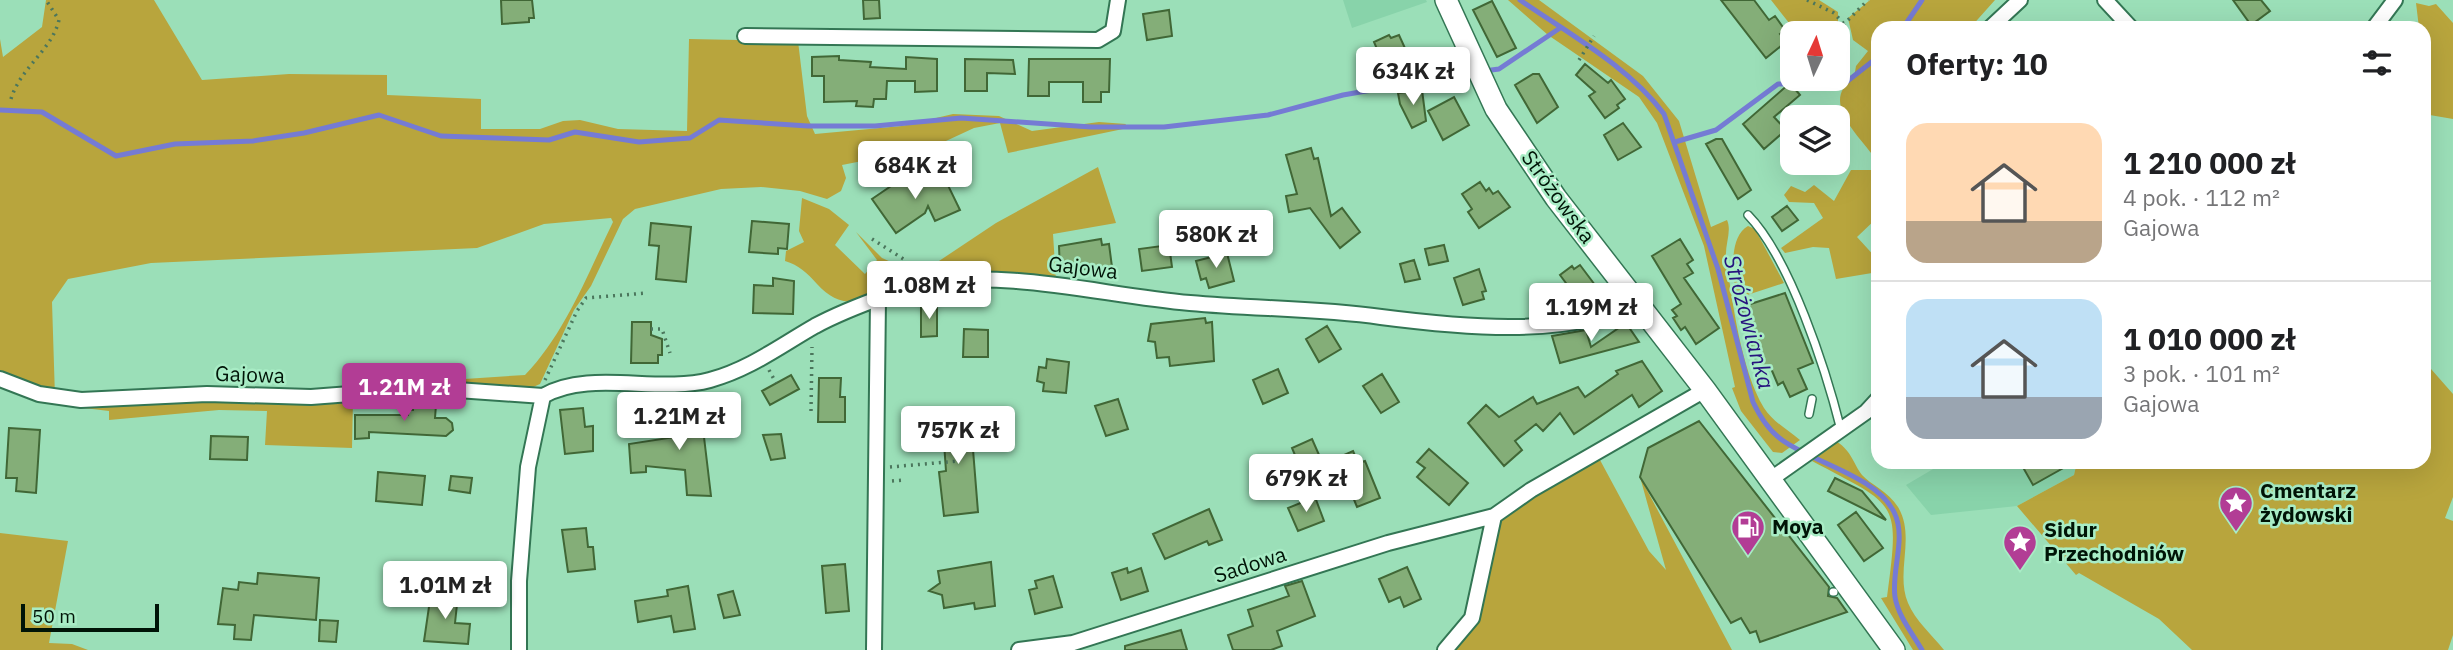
<!DOCTYPE html>
<html lang="pl">
<meta charset="utf-8">
<style>
body{margin:0;font-family:"IBM Plex Sans",sans-serif;background:#f2f2f2;color:#202124;height:100vh;display:flex;flex-direction:column;font-size:26px;white-space:nowrap}
*{box-sizing:border-box;margin:0}
p{font-size:23px;color:#757577}
.icon{flex:none;width:38px;height:38px;fill:none;stroke:currentColor;stroke-width:2;stroke-linecap:round;stroke-linejoin:round}
.map{position:relative;flex:1;overflow:hidden}
.sheet{position:absolute;left:1871px;top:21px;width:560px;height:448px;display:flex;flex-direction:column;background:#fff;border-radius:21px;box-shadow:0 7px 28px #0002}
.sheet>*{flex:none}
.needle{width:46px;rotate:4deg}
.fabs{position:absolute;left:1780px;top:21px;display:grid;gap:14px}
.fabs a{display:grid;place-items:center;width:70px;height:70px;border-radius:14px;background:#fff;box-shadow:0 7px 28px #0002;font-size:35px}
.scale{position:absolute;left:21px;bottom:18px;width:138px;box-sizing:border-box;padding-left:7px;border:4px solid #001407;border-top:0;font-size:19px;line-height:24px;white-space:nowrap;color:#001407;-webkit-text-stroke:5px #a8ecc5;paint-order:stroke}
.price{position:absolute;translate:-50% -60px;padding:0 16px;border-radius:7px;background:#fff;color:#222;font-size:23px;line-height:46px;filter:drop-shadow(0 2px 4px #0008)}
.price::after{content:'';position:absolute;left:50%;top:42px;width:21px;height:16px;margin-left:-10px;background:inherit;clip-path:polygon(0 0,100% 0,50% 100%)}
.price.active{background:#b23d95;color:#fff}
ul{padding:0;list-style:none}
li{display:flex;align-items:center;gap:21px;height:175px;padding:0 35px}
li+li{border-top:2px solid #e0e0e0}
li span{display:grid;place-items:center;flex:none;width:196px;height:140px;border-radius:21px;color:#555}
li>.icon{margin-inline-start:auto}
span .icon{width:84px;height:84px;fill:#fffc;stroke-width:1}
li b{font-size:30px}
h2{display:flex;justify-content:space-between;align-items:center;height:84px;padding:0 35px;font-size:30px}
.map>svg:first-child{display:block}
.built{fill:#88d3aa}
.green{fill:#b8a53d}
.lines{fill:none;stroke-linecap:round;stroke-linejoin:round}
.stream{stroke:#757bd4;stroke-width:5}
.building{fill:#84ae78;stroke:#416736;stroke-width:2}
.service-casing{stroke:#337654;stroke-width:10}
.minor-casing{stroke:#337654;stroke-width:18}
.secondary-casing{stroke:#337654;stroke-width:24}
.path{stroke:#4b765c;stroke-width:3.5;stroke-dasharray:2 5;stroke-linecap:butt}
.service{stroke:#fff;stroke-width:7}
.minor{stroke:#fff;stroke-width:14}
.secondary{stroke:#fff;stroke-width:21}
.labels{text-anchor:middle;stroke-width:5;stroke-linejoin:round;paint-order:stroke}
.street-label{font-size:21px;fill:#001407;stroke:#a8ecc5}
.poi-label{font-size:21px;font-weight:bold;fill:#001407;stroke:#a8ecc5;text-anchor:start}
.water-label{font-size:23px;font-style:italic;fill:#26137e;stroke:#a8ecc5}
</style>
<div class="map">
<svg width="2453" height="650" viewBox="0 0 2453 650">
<rect width="100%" height="100%" fill="#9bdfb8"/>
<path class="built" d="M1343 0H1426L1427 2 1352 28Z
M1945 462H2077L2074 475 2017 506 1931 515 1906 485Z"/>
<path class="green" d="M46 0H154L202 80 289 74 387 75V95L481 99V129H540L563 121 580 120 618 129 687 131 689 39 798 41 807 116 815 134 902 126 953 114 999 116 1032 131 1099 122 1126 124 1123 129 1008 153 1000 123 974 128 933 147 842 165 846 178 841 191 827 199 800 191 761 187 721 189 635 209 623 219 591 286 574 310 540 384 522 392H134L226 386 313 389 525 375C565 334 588 273 613 222L611 218 544 224 477 248 151 263 68 279 52 302 55 397 0 371V39L3 57 42 27Z
M1508 0H1539L1643 76 1679 121 1711 227 1727 220C1732 231 1725 244 1726 257 1732 300 1741 370 1764 408 1772 421 1788 430 1800 440L1782 453 1773 452 1741 411 1732 388 1735 387 1704 246 1657 123 1639 97 1548 35Z
M1771 0H1819L1838 12V24L1829 33H1797Z
M1870 0H1995L1970 28H1878V217L1857 237 1878 260V272L1836 279 1829 248 1813 247 1785 253 1781 248 1823 218 1814 203 1789 202 1784 195 1791 186 1805 192 1814 185 1834 201 1851 170H1872L1877 161C1861 137 1818 102 1854 78L1856 66 1868 51 1853 40 1848 18Z
M2416 3 2429 6 2436 4 2453 23V119L2424 114V28H2419Z
M1098 167 1116 223 1053 234 1056 280 942 278 924 271 996 223Z
M802 198 829 209 849 225 835 245 865 274 877 260 856 232 882 258 909 270 911 277 908 283C871 296 847 317 817 284 807 273 799 265 785 261L786 251 804 242 799 231Z
M1748 226 1755 229 1784 283 1738 298C1732 279 1728 237 1748 226Z
M2424 361 2453 394V497L2445 518 2453 521V635L2448 650H2192L2159 619 2079 573 2076 575 2017 506 2074 475 2077 462H2424Z
M191 399 353 400 352 448 265 445 267 411 219 410 109 420V411L84 408Z
M1837 442C1851 450 1854 465 1862 475 1871 485 1888 491 1898 507 1916 537 1895 572 1908 603 1915 620 1932 635 1944 650H1913L1881 598 1887 597C1900 499 1898 507 1812 461Z
M1600 460 1649 551 1666 570 1640 477 1732 650H1455C1476 626 1486 599 1491 567 1494 552 1494 532 1503 519 1522 491 1570 476 1600 460Z
M0 533 68 541 49 643 72 644 88 650H0Z"/>
<g class="lines">
<path class="stream" d="M1520 0C1569 34 1628 66 1664 114L1718 269 1753 402C1760 417 1768 430 1782 440 1814 463 1876 476 1894 512 1907 538 1891 570 1895 597 1898 616 1913 634 1922 650
M1903 28 1922 0
M1484 71 1499 69 1560 28
M0 110 42 112 116 156 175 144 253 141 304 133 379 115 441 136 549 140 575 132 639 142 690 138 719 120 808 126H875L961 118 1091 127H1164L1268 115 1343 95 1475 72
M1675 142 1716 130 1778 84 1845 83 1878 57"/>
</g>
<path class="building" d="M501 0H532L534 18H529V22L502 24Z
M863 0H879L880 18 864 19Z
M1721 0H1754L1769 20 1775 16 1785 30 1780 34 1786 42 1766 58Z
M2233 0H2261L2270 11 2251 25Z
M1492 1 1516 48 1497 57 1473 10Z
M1169 10 1172 36 1147 40 1143 14Z
M1389 35 1391 38 1399 35 1409 57 1385 68 1374 42Z
M839 56V60L871 62 870 67 906 69V57L937 59V91L915 92V81H887L886 99H874L873 107 856 106 857 101 824 102V76H812V57Z
M965 59 1013 60 1015 74 987 73V91H965Z
M1029 59H1110L1109 92H1101V102H1083V82H1049V96H1028Z
M1585 64 1608 83 1611 80 1625 99 1617 105 1619 108 1605 118 1589 96 1595 92 1576 75Z
M1533 74H1539L1558 107 1537 123 1515 85Z
M1790 83 1800 95 1774 117 1786 130 1764 149 1743 124Z
M1422 90 1426 121 1412 128 1400 104 1398 93Z
M1454 97 1469 125 1443 140 1428 111Z
M1623 123 1641 147 1618 160 1604 135Z
M1716 139H1722L1751 190 1738 199 1706 144Z
M1311 148 1314 159 1318 158 1331 216 1342 208 1360 232 1340 248 1310 208 1289 212 1286 196 1297 194 1286 155Z
M894 174H909V180L915 178 918 187 943 175 960 210 935 221 928 206 925 213 896 233 872 199 894 184Z
M1480 182 1486 191 1489 188 1493 194 1498 191 1510 207 1479 228 1468 212 1472 209 1462 194Z
M1787 206 1798 220 1782 231 1772 217Z
M752 221 789 224 787 249 778 248V254L749 252Z
M651 223 691 227 686 282 656 279 659 246 649 245Z
M1101 239 1102 245 1109 244 1112 267 1060 271 1059 246Z
M1680 239 1693 260 1687 264 1693 273 1684 278 1719 328 1696 344 1685 327 1681 330 1673 318 1677 316 1672 310 1681 304 1652 256Z
M1169 245 1172 267 1142 271 1139 249Z
M1444 245 1448 261 1429 265 1425 249Z
M1227 253 1234 281 1209 288 1206 278 1201 280 1196 261Z
M1414 260 1420 279 1405 282 1400 264Z
M1580 265 1604 297 1586 310 1560 275 1572 266 1574 269Z
M1479 269 1486 291 1482 292 1484 299 1463 305 1454 278Z
M773 278 794 281 793 314 753 313 754 285 773 286Z
M1785 293 1813 363 1798 369 1807 389 1790 397 1783 382 1778 385 1770 366 1758 369 1741 307Z
M921 306H937V336L921 337Z
M1205 318 1206 323 1212 322 1214 361 1170 366 1169 357 1157 358 1155 342 1148 341 1151 324Z
M632 322H651V335L662 339V355H658V363H631Z
M1626 323 1639 342 1560 363 1552 336 1586 330 1591 347Z
M1327 326 1341 349 1319 362 1306 339Z
M964 329 988 330V357H963Z
M1047 359 1069 362 1066 393 1043 391 1044 383 1037 381 1039 367 1046 368Z
M1642 361 1662 391 1639 407 1632 395 1574 434 1560 413 1543 431 1536 424 1515 441 1522 450 1504 466 1468 423 1486 405 1499 417 1533 397 1537 404 1578 387 1585 397 1618 374 1616 371Z
M1278 369 1288 393 1263 404 1253 380Z
M1382 374 1399 402 1381 413 1363 386Z
M791 375 799 389 770 405 762 391Z
M819 378H841L840 397H845V422H818Z
M1118 399 1128 429 1106 436 1095 406Z
M413 405H436L435 418H446L452 423 453 430 446 436 369 432V438L355 439V415H408V410H413Z
M583 408 585 427 593 426V451L565 454 560 410Z
M706 409 709 437H704L711 496 687 495 685 470 646 466V472L631 473 629 444 675 437 672 412Z
M970 412 978 512 944 516 939 472 946 471 942 414Z
M1699 421 1829 587 1828 596 1837 598 1847 612 1760 642 1756 631 1750 633 1741 618 1731 623 1640 477 1648 448Z
M9 428 40 430 36 493 16 491 17 478H6Z
M781 434 785 458 771 460 763 435Z
M211 436 248 437 247 460 210 459Z
M1312 439 1323 464 1302 472 1292 448Z
M1429 449 1468 483 1449 505 1417 477 1425 468 1417 462Z
M1353 451 1358 463 1365 461 1380 498 1357 507 1337 458Z
M2020 462H2074L2033 485Z
M378 472 425 476 422 505 376 501Z
M451 476 472 478 470 493 449 490Z
M1835 478 1862 491 1886 520 1828 491Z
M1315 497 1324 521 1298 531 1288 508Z
M1209 509 1222 540 1209 545 1207 541 1165 559 1153 534Z
M1856 512 1883 548 1864 561 1838 525Z
M586 528 588 547H593L595 569 568 572 562 530Z
M991 562 995 606 975 609 974 603 944 608 942 595 929 591 940 583 938 571Z
M845 564 849 611 826 613 822 566Z
M1407 567 1421 599 1404 607 1400 597 1389 602 1379 579Z
M1127 568 1128 573 1141 568 1148 591 1121 600 1112 573Z
M258 573 319 578 316 620 254 615 251 640 234 639 235 625 218 624 223 588 238 590 239 582 257 584Z
M1053 576 1062 607 1035 614 1029 590 1037 588 1035 581Z
M1302 581 1315 616 1277 631 1282 646 1271 650H1233L1228 635 1253 626 1248 610 1289 596 1285 586Z
M688 586 695 629 674 632 671 616 638 622 635 601 668 596 667 590Z
M733 591 740 615 724 618 718 595Z
M431 593 458 595 455 623 470 624 468 644 424 641Z
M320 620 338 621 336 642 319 641Z
M1181 630 1187 650H1125V646Z"/>
<g class="lines">
<g class="service-casing">
<path id="service" d="M1748 215C1790 258 1826 370 1841 430
M1809 414 1812 399
M1833 592H1834"/>
</g>
<g class="minor-casing">
<path id="minor" d="M2105 0 2131 28
M1990 28 2020 0
M2374 28 2395 0
M745 36 1098 40 1113 31 1118 0
M0 379 39 394 81 400 207 394 311 397 429 388 543 396C589 369 658 394 710 380 750 369 780 346 815 326 839 313 863 304 888 295 898 292 909 286 920 284 1011 269 1100 295 1190 303 1254 309 1317 308 1381 317 1451 326 1574 340 1636 301
M1771 479 1866 412 1878 399
M519 650V581L528 467 543 396
M874 650 878 299
M1019 650 1073 643 1388 543 1494 516
M1445 650 1472 618 1494 516 1531 490 1705 390"/>
</g>
<g class="secondary-casing">
<path id="secondary" d="M1446 0 1496 109 1556 198 1705 390 1894 650"/>
</g>
<path class="path" d="M1807 0 1834 13 1844 24
M1838 37 1842 34 1844 24 1868 0
M1579 60 1594 36
M11 99C20 68 52 50 59 20L46 0
M872 239 905 260
M651 329H662L670 353
M769 370 776 383
M545 380 577 311 586 298 647 293
M811 411 812 347
M890 467 959 461 963 446
M892 481 904 480"/>
<use href="#service" class="service"/>
<use href="#minor" class="minor"/>
<use href="#secondary" class="secondary"/>
</g>
<defs>
<g id="sight-pin" transform="scale(1.75)"><path d="M0 17L-7.5 6A9.5 9.5 0 1 1 7.5 6Z" fill="#b23d95" stroke="#a8ecc5"/><path d="M0-6L1.8-2.2L6-1.7L2.9 1.2L3.7 5.4L0 3.3L-3.7 5.4L-2.9 1.2L-6-1.7L-1.8-2.2Z" fill="#fff"/></g>
<g id="fuel-pin" transform="scale(1.75)"><path d="M0 17L-7.5 6A9.5 9.5 0 1 1 7.5 6Z" fill="#b23d95" stroke="#a8ecc5"/><path d="M-5.5-6h7V0h2V4h1.3V-2.5L3-4.5l.8-.8L6-3V5H2.5V1h-1V6h-7ZM-4.2-4.7v3.2H.2V-4.7Z" fill="#fff"/></g>
</defs>
<g fill-rule="evenodd">
<use href="#sight-pin" x="2236" y="503"/>
<use href="#fuel-pin" x="1748" y="527"/>
<use href="#sight-pin" x="2020" y="542"/>
</g>
<g class="labels">
<g class="street-label">
<text transform="translate(1558 197) rotate(54)" y="7">Stróżowska</text>
<text transform="translate(1083 268) rotate(7)" y="7">Gajowa</text>
<text transform="translate(250 375) rotate(2)" y="7">Gajowa</text>
<text transform="translate(1250 565) rotate(-18)" y="7">Sadowa</text>
</g>
<g class="poi-label">
<text x="2260" y="498">Cmentarz<tspan x="2260" dy="24">żydowski</tspan></text>
<text x="1772" y="534">Moya</text>
<text x="2044" y="537">Sidur<tspan x="2044" dy="24">Przechodniów</tspan></text>
</g>
<g class="water-label">
<text transform="translate(1749 322) rotate(75)" y="8">Stróżowianka</text>
</g>
</g>
</svg>
<div class="fabs">
<a><svg class="needle" viewBox="-14 -14 28 28"><path d="M0-13l5 13h-10z" fill="#e53935"/><path d="M0 13l5-13h-10z" fill="#757577"/></svg></a>
<a><svg class="icon" aria-label="layers" viewBox="0 0 24 24"><path d="M12 4l9 5-9 5-9-5zM3 14l9 5 9-5"/></svg></a>
</div>
<div class="scale">50 m</div>
<b class="price" style="left:1413px;top:107px">634K zł</b>
<b class="price" style="left:915px;top:201px">684K zł</b>
<b class="price" style="left:1216px;top:270px">580K zł</b>
<b class="price" style="left:929px;top:321px">1.08M zł</b>
<b class="price" style="left:1591px;top:343px">1.19M zł</b>
<b class="price active" style="left:404px;top:423px">1.21M zł</b>
<b class="price" style="left:679px;top:452px">1.21M zł</b>
<b class="price" style="left:958px;top:466px">757K zł</b>
<b class="price" style="left:1306px;top:514px">679K zł</b>
<b class="price" style="left:445px;top:621px">1.01M zł</b>
<section class="sheet">
<h2>Oferty: 10<svg class="icon" aria-label="filters" viewBox="0 0 24 24"><path d="M4 7h16M4 17h16"/><circle cx="9" cy="7" r="2"/><circle cx="15" cy="17" r="2"/></svg></h2>
<ul>
<li><span style="background:linear-gradient(#ffd9b3 70%,#b9a48a 0)"><svg class="icon" aria-label="home" viewBox="0 0 24 24"><path d="M3 11l9-7 9 7M6 9v11h12V9"/></svg></span><div><b>1 210 000 zł</b><p>4 pok. · 112 m²</p><p>Gajowa</p></div></li>
<li><span style="background:linear-gradient(#bfe0f5 70%,#9aa5b1 0)"><svg class="icon" aria-label="home" viewBox="0 0 24 24"><path d="M3 11l9-7 9 7M6 9v11h12V9"/></svg></span><div><b>1 010 000 zł</b><p>3 pok. · 101 m²</p><p>Gajowa</p></div></li>
</ul>
</section>
</div>
